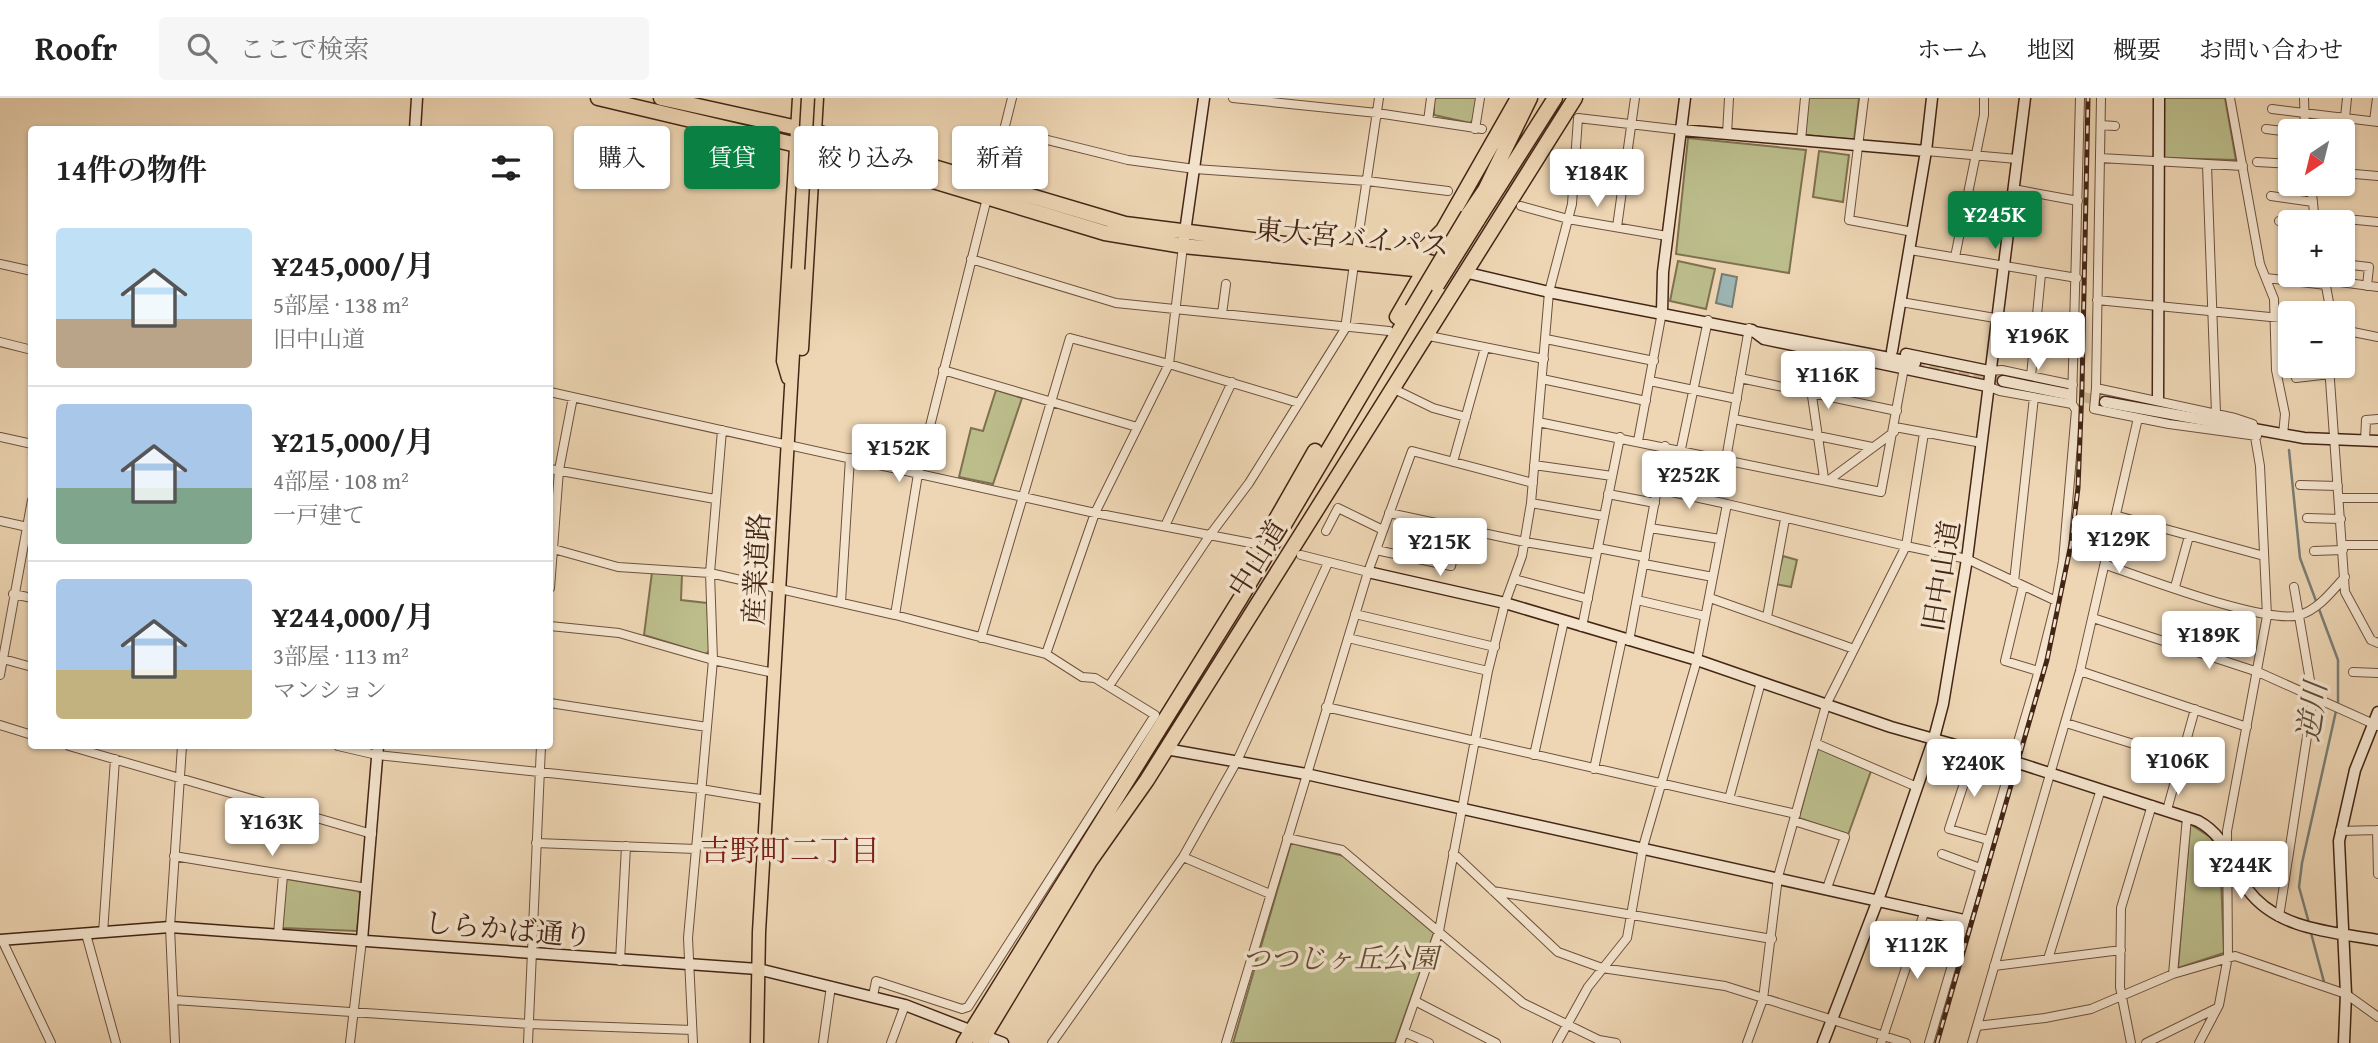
<!DOCTYPE html>
<html lang="ja">
<meta charset="utf-8">
<style>
body{margin:0;font-family:"Gentium Book Plus","Noto Serif JP",serif;background:#f6f6f6;color:#222;height:100vh;display:flex;flex-direction:column;font-size:26px;white-space:nowrap}
*{box-sizing:border-box;margin:0}
p{font-size:23px;color:#767676}
.icon{flex:none;width:38px;height:38px;fill:none;stroke:currentColor;stroke-width:2;stroke-linecap:round;stroke-linejoin:round}
.map{position:relative;flex:1;overflow:hidden}
.drawer{position:absolute;left:28px;top:28px;width:525px;height:623px;display:flex;flex-direction:column;background:#fff;border-radius:7px;box-shadow:0 2px 5px #0004}
.drawer>*{flex:none}
.guide{position:absolute;left:574px;top:28px;width:665px;height:63px;display:flex;gap:14px}
.needle{width:46px;rotate:215deg}
.tools{position:absolute;left:2278px;top:21px;display:grid;gap:14px}
.tools a{display:grid;place-items:center;width:77px;height:77px;border-radius:7px;background:#fff;box-shadow:0 2px 5px #0004;font-size:35px}
.price{position:absolute;translate:-50% -60px;padding:0 16px;border-radius:7px;background:#fff;color:#222;font-size:23px;line-height:46px;filter:drop-shadow(0 2px 4px #0008)}
.price::after{content:'';position:absolute;left:50%;top:42px;width:21px;height:16px;margin-left:-10px;background:inherit;clip-path:polygon(0 0,100% 0,50% 100%)}
.price.on{background:#0b8043;color:#fff}
ul{padding:0;list-style:none}
li{display:flex;align-items:center;gap:21px;height:175px;padding:0 28px}
li+li{border-top:2px solid #e0e0e0}
li span{display:grid;place-items:center;flex:none;width:196px;height:140px;border-radius:7px;color:#555}
li>.icon{margin-inline-start:auto}
span .icon{width:84px;height:84px;fill:#fffc;stroke-width:1}
li b{font-size:30px}
h2{display:flex;justify-content:space-between;align-items:center;height:84px;padding:0 28px;font-size:30px}
.chip{padding:0 24px;border-radius:7px;background:#fff;box-shadow:0 2px 5px #0004;font-size:24px;line-height:63px}
.chip.on{background:#0b8043;color:#fff}
header{display:flex;align-items:center;gap:42px;box-sizing:border-box;height:98px;padding:0 35px;background:#fff;border-bottom:2px solid #e0e0e0}
header strong{font-size:33px}
nav{display:flex;gap:38px;margin-inline-start:auto;font-size:24px}
.search{width:490px;height:63px;background:#f6f6f6;display:flex;align-items:center;gap:18px;box-sizing:border-box;padding:0 24px;border-radius:7px;color:#767676;font-size:26px}
.map>svg:first-child{display:block}
.green{fill:#bbbd8b;stroke:#7f7150;stroke-width:2}
.water{fill:#9cb7b5;stroke:#787d75;stroke-width:2}
.lines{fill:none;stroke-linecap:round;stroke-linejoin:round}
.stream{stroke:#787d75;stroke-width:2.5}
.secondary-tunnel{stroke:#ccb394;stroke-width:10;stroke-dasharray:10 5;stroke-linecap:butt}
.street-casing{stroke:#6e513d;stroke-width:10}
.secondary-casing{stroke:#432515;stroke-width:13}
.primary-casing{stroke:#432515;stroke-width:15}
.highway-casing{stroke:#432515;stroke-width:17}
.street{stroke:#f4e4ce;stroke-width:8}
.secondary{stroke:#f4e4ce;stroke-width:10}
.primary{stroke:#eed6b4;stroke-width:12}
.highway{stroke:#eed6b4;stroke-width:14}
.rail-casing{stroke:#432515;stroke-width:5}
.rail{stroke:#f4e4ce;stroke-width:2.5;stroke-dasharray:8;stroke-linecap:butt}
.primary-bridge-casing{stroke:#432515;stroke-width:15;stroke-linecap:butt}
.highway-bridge-casing{stroke:#432515;stroke-width:17;stroke-linecap:butt}
.primary-bridge{stroke:#eed6b4;stroke-width:12}
.highway-bridge{stroke:#eed6b4;stroke-width:14}
.labels{text-anchor:middle;stroke-width:7;stroke-linejoin:round;paint-order:stroke}
.street-label{font-size:28px;fill:#432515;stroke:#f4e4ce}
.park-label{font-size:28px;font-style:italic;fill:#614b32;stroke:#f4e4ce}
.water-label{font-size:30px;font-style:italic;fill:#594a3d;stroke:#f4e4ce}
.neighbourhood-label{font-size:30px;fill:#7a1f14;stroke:#f4e4ce}
</style>
<header>
<strong>Roofr</strong>
<div class="search"><svg class="icon" aria-label="search" viewBox="0 0 24 24"><circle cx="10" cy="10" r="6"/><path d="M15 15l6 6"/></svg>ここで検索</div>
<nav><a>ホーム</a><a>地図</a><a>概要</a><a>お問い合わせ</a></nav>
</header>
<div class="map">
<svg width="2378" height="945" viewBox="0 0 2378 945">
<rect width="100%" height="100%" fill="#eed6b4"/>
<filter id="stains"><feTurbulence type="fractalNoise" baseFrequency=".00286" numOctaves="4"/><feColorMatrix values="0 0 0 0 .2 0 0 0 0 .09 0 0 0 0 .02 0 0 0 .5 -.17"/></filter>
<radialGradient id="worn" r=".72"><stop offset=".6" stop-color="#630" stop-opacity="0"/><stop offset="1" stop-color="#630" stop-opacity=".3"/></radialGradient>
<path class="green" d="M1434 0H1477L1473 22 1470 25 1434 17Z
M1808 0H1859L1854 42 1805 37Z
M2162 0H2225L2236 62 2164 60Z
M1688 40 1806 52 1789 175 1676 156Z
M1819 53 1849 57 1843 104 1813 99Z
M1678 163 1715 171 1706 211 1670 203Z
M996 292 1022 300 993 386 959 379 971 330 983 333Z
M1689 356 1719 362 1712 399 1682 393Z
M1783 458 1797 462 1791 489 1776 486Z
M652 474 682 476 681 502 707 505 710 552 706 556 644 537Z
M1818 650 1871 673 1848 737 1799 720Z
M2190 726 2210 739 2220 753 2224 855 2178 870Z
M1291 745 1344 758 1434 835 1395 945H1233Z
M287 781 358 793 361 796 357 833 283 830 281 827 284 784Z"/>
<path class="water" d="M1722 176 1737 179 1732 209 1716 205Z"/>
<g class="lines">
<path class="stream" d="M2289 352 2300 460 2338 562V606
M2309 825 2299 789 2302 765 2336 613
M2311 835 2324 884"/>
<path class="secondary-tunnel" d="M1915 265 2003 283
M2067 296 2103 303"/>
<g class="street-casing">
<path id="street" d="M1233 0 1377 15 1482 31
M1864 0 1849 122 1913 134
M2101 0 2096 290 2235 320 2253 326 2254 331
M2230 0 2260 166 2274 201 2276 272 2285 316 2283 337
M2304 0 2305 33
M2272 11 2378 24
M2345 20 2347 0
M1428 23 1431 0
M2374 23 2377 0
M2101 27 2115 28
M1003 31 1128 62 1195 71 1367 83 1448 93
M1475 31 1480 0
M2266 31 2291 34
M2339 33 2340 19
M1727 36 1729 0
M1801 42 1805 0
M1926 53 2017 61
M2100 60 2243 68
M2257 64 2291 66
M2207 67 2216 315
M2343 75 2378 78
M2311 86 2315 124
M2013 91 2078 103
M2271 98 2313 104
M1521 108 1568 121 1667 138
M2314 118 2378 124
M2279 123 2291 124
M1617 129 1635 0
M1910 152 2077 180
M1356 154 1379 0
M1955 159 1984 17V0
M971 161 1116 205 1389 233
M0 166 32 173
M2343 166 2369 169 2367 188
M2266 180 2326 187
M2325 182 2378 189
M2325 183 2331 215
M2097 202 2291 221
M1901 204 1995 220
M1222 216 1226 186
M2343 232 2378 239
M1424 237 1544 261
M1546 241 1654 263
M0 244 32 252
M1805 250 1824 380
M2329 268 2345 494 2371 542 2378 545
M943 272 1137 329
M1989 273 2002 272 2073 287
M2031 278 2041 176
M1740 280 1897 313
M2296 280 2330 276
M1542 281 1646 303
M1650 283 1737 301
M1987 288 2000 293 2072 306
M1392 290 1433 310 1466 319
M2096 290 2094 311 2169 326 2257 338
M550 294 1095 415 1256 446
M1734 321 1872 349
M1538 324 1881 394 1904 270
M1895 329 1982 345
M1924 335 1906 448 1967 461 2056 503
M0 339 32 346
M1638 343 1662 214
M2365 343 2366 322 2378 321
M1681 351 1708 222
M1726 361 1749 230
M1453 364 1485 250
M1534 367 1612 378
M550 371 715 401
M1829 382 1894 334
M2300 387 2338 388
M1658 391 1727 406
M1608 396 1655 405
M2339 400H2378
M1531 405 1604 418
M1389 415 1525 444 1596 456
M2118 418 2264 458
M2307 420 2341 421
M0 423 32 430
M1165 428 1232 284
M1650 430 1720 441
M1326 433 1338 410 1383 432
M2343 447H2378
M550 450 618 469 710 475 895 517 1046 556 1082 579 1095 580 1155 617 968 909 962 911 876 883 873 898
M1598 450 1645 459
M1376 452 1451 468 1460 430
M2314 453 2343 452
M1301 457 1368 474
M1644 466 1713 479
M2106 467C2145 480 2266 527 2300 517 2319 511 2332 493 2345 479
M1514 481 1588 501
M2014 484 2034 299
M2023 488 2005 563 2038 573
M2175 489 2189 438
M550 490 559 372 573 299
M13 496 32 500
M1710 500 1854 551
M1637 502 1705 518
M841 504 850 360
M1355 516 1495 549
M895 517 918 376 1012 0
M1767 519 1785 421
M2093 520 2258 574 2378 628
M550 528 619 535 713 562 774 575
M1582 529 1620 339
M981 540 1070 240 1169 266 1299 305
M1348 540 1488 573
M1629 543 1665 348
M1046 556 1095 415 1169 266 1183 148
M3 561 32 569
M2080 573 2247 629
M2353 574 2378 575
M0 577 32 402
M1109 588 1210 437 1249 385 1345 231 1354 166
M550 605 707 629
M1326 609 1796 716
M2066 625 2182 661
M0 627 32 637
M1815 645 1917 689
M69 648 372 736
M338 648 377 657 701 691 767 702
M1975 652 1949 731 1988 742
M1534 657 1564 523
M1594 671 1622 541
M1729 701 1761 584
M2167 712 2195 611
M1794 723 1845 739 1827 790
M2377 732 2378 776
M2340 733 2378 732
M1287 740 1342 752 1523 905 1599 942 1616 945
M536 745 696 751
M1453 755 1558 854 1602 870 1725 888 1906 945
M1942 756 1980 770
M174 758 367 790
M1183 759 1270 796
M1493 793 1772 841
M2279 819 2313 600 2294 489
M103 835 115 661
M86 836 116 945
M278 836 283 777
M2 842 51 945
M2048 861 2101 691
M620 863 626 748
M1994 868 2121 852
M2173 876 2187 719
M174 902 529 926 692 932
M1415 903 1496 945
M1977 928 2045 920 2091 911 2173 876 2235 858 2346 896 2378 919
M1404 934 1429 945
M175 945 170 829 182 648
M350 945 362 842
M528 945 541 648
M693 945 688 840 713 562 710 475 722 332
M823 945 831 888
M891 945 905 907
M1052 945 1183 759 1237 663 1328 465
M1226 945 1368 474 1412 353 1533 385
M1400 945 1439 833 1488 573 1505 505 1522 458 1531 405 1549 194 1572 106 1578 20 1681 32
M1557 945 1588 889 1627 840 1643 749 1697 562 1727 406 1906 448 1826 607 1778 779 1763 901 1747 945
M1881 945 1925 812
M1929 945 2036 583 2056 503 2063 463 2076 312 2072 306 2080 0
M1972 945 2080 573 2138 320
M2131 945 2120 889 2121 810 2152 707
M2146 945 2217 910
M2199 945 2219 907 2228 858 2227 733 2267 518 2260 368 2255 339"/>
</g>
<g class="secondary-casing">
<path id="secondary" d="M415 32 417 0
M1681 32 1926 53
M1183 148 1204 0
M1464 174 1549 194 1915 265
M1662 214 1663 174 1685 0
M1752 232 1764 241 1987 288
M1892 253 1926 53 1932 0
M1906 256 1989 273
M2003 283 2067 296
M2158 302 2159 0
M2105 304 2304 340 2378 343
M1368 474 1505 505 1697 562 1891 629 2012 663 2198 723C2228 739 2230 767 2248 792 2278 832 2333 834 2378 842
M1166 651 1306 676 1964 822
M0 842 170 829 758 871 905 907 1003 945
M362 842 378 648
M1823 945 1881 794 1934 640 1943 606 1967 461 2025 0
M2344 945 2346 896 2339 743 2355 672 2378 614"/>
</g>
<g class="primary-casing">
<path id="primary" d="M802 251 817 0
M788 280 783 263 799 0
M757 945 759 834 798 171"/>
</g>
<g class="highway-casing">
<path id="highway" d="M598 0 877 66 1105 135 1183 148 1445 174
M661 0 816 34 1125 126 1429 164 1446 168
M1468 117 1485 92 1530 0
M1477 123 1555 0
M1400 155 1425 150 1443 132 1518 0
M1397 219 1427 167
M1270 432 1315 353
M964 945 1240 501 1412 211
M980 945 1090 763 1147 682 1575 0"/>
</g>
<use href="#street" class="street"/>
<use href="#secondary" class="secondary"/>
<use href="#primary" class="primary"/>
<use href="#highway" class="highway"/>
<g class="rail-casing">
<path id="rail" d="M1937 945 2047 562 2071 446 2078 390 2082 290 2088 0"/>
</g>
<use href="#rail" class="rail"/>
<g class="primary-bridge-casing">
<path id="primary-bridge" d="M798 171 808 0"/>
</g>
<g class="highway-bridge-casing">
<path id="highway-bridge" d="M1437 187 1477 123
M1412 211 1468 117"/>
</g>
<use href="#primary-bridge" class="primary-bridge"/>
<use href="#highway-bridge" class="highway-bridge"/>
</g>
<g class="labels">
<g class="street-label">
<text transform="translate(1352 139) rotate(5)" y="10">東大宮バイパス</text>
<text transform="translate(1257 460) rotate(-58)" y="10">中山道</text>
<text transform="translate(756 471) rotate(-87)" y="10">産業道路</text>
<text transform="translate(1941 478) rotate(-81)" y="10">旧中山道</text>
<text transform="translate(508 831) rotate(5)" y="10">しらかば通り</text>
</g>
<g class="park-label">
<text x="1340" y="870">つつじヶ丘公園</text>
</g>
<g class="water-label">
<text transform="translate(2312 614) rotate(-82)" y="10">逆川</text>
</g>
<g class="neighbourhood-label">
<text x="790" y="763">吉野町二丁目</text>
</g>
</g>
<rect width="100%" height="100%" filter="url(#stains)"/>
<rect width="100%" height="100%" fill="url(#worn)"/>
</svg>
<div class="tools">
<a><svg class="needle" viewBox="-14 -14 28 28"><path d="M0-13l5 13h-10z" fill="#e53935"/><path d="M0 13l5-13h-10z" fill="#767676"/></svg></a>
<a>+</a>
<a>−</a>
</div>
<b class="price" style="left:1597px;top:111px">¥184K</b>
<b class="price on" style="left:1995px;top:153px">¥245K</b>
<b class="price" style="left:2038px;top:274px">¥196K</b>
<b class="price" style="left:1828px;top:313px">¥116K</b>
<b class="price" style="left:899px;top:386px">¥152K</b>
<b class="price" style="left:1689px;top:413px">¥252K</b>
<b class="price" style="left:2119px;top:477px">¥129K</b>
<b class="price" style="left:1440px;top:480px">¥215K</b>
<b class="price" style="left:2209px;top:573px">¥189K</b>
<b class="price" style="left:2178px;top:699px">¥106K</b>
<b class="price" style="left:1974px;top:701px">¥240K</b>
<b class="price" style="left:272px;top:760px">¥163K</b>
<b class="price" style="left:2241px;top:803px">¥244K</b>
<b class="price" style="left:1917px;top:883px">¥112K</b>
<div class="guide">
<a class="chip">購入</a>
<a class="chip on">賃貸</a>
<a class="chip">絞り込み</a>
<a class="chip">新着</a>
</div>
<section class="drawer">
<h2>14件の物件<svg class="icon" aria-label="filters" viewBox="0 0 24 24"><path d="M4 7h16M4 17h16"/><circle cx="9" cy="7" r="2"/><circle cx="15" cy="17" r="2"/></svg></h2>
<ul>
<li><span style="background:linear-gradient(#bfe0f5 65%,#b9a48a 0)"><svg class="icon" aria-label="home" viewBox="0 0 24 24"><path d="M3 11l9-7 9 7M6 9v11h12V9"/></svg></span><div><b>¥245,000/月</b><p>5部屋 · 138 m²</p><p>旧中山道</p></div></li>
<li><span style="background:linear-gradient(#a9c7e8 60%,#7fa58c 0)"><svg class="icon" aria-label="home" viewBox="0 0 24 24"><path d="M3 11l9-7 9 7M6 9v11h12V9"/></svg></span><div><b>¥215,000/月</b><p>4部屋 · 108 m²</p><p>一戸建て</p></div></li>
<li><span style="background:linear-gradient(#a9c7e8 65%,#c2b280 0)"><svg class="icon" aria-label="home" viewBox="0 0 24 24"><path d="M3 11l9-7 9 7M6 9v11h12V9"/></svg></span><div><b>¥244,000/月</b><p>3部屋 · 113 m²</p><p>マンション</p></div></li>
</ul>
</section>
</div>
